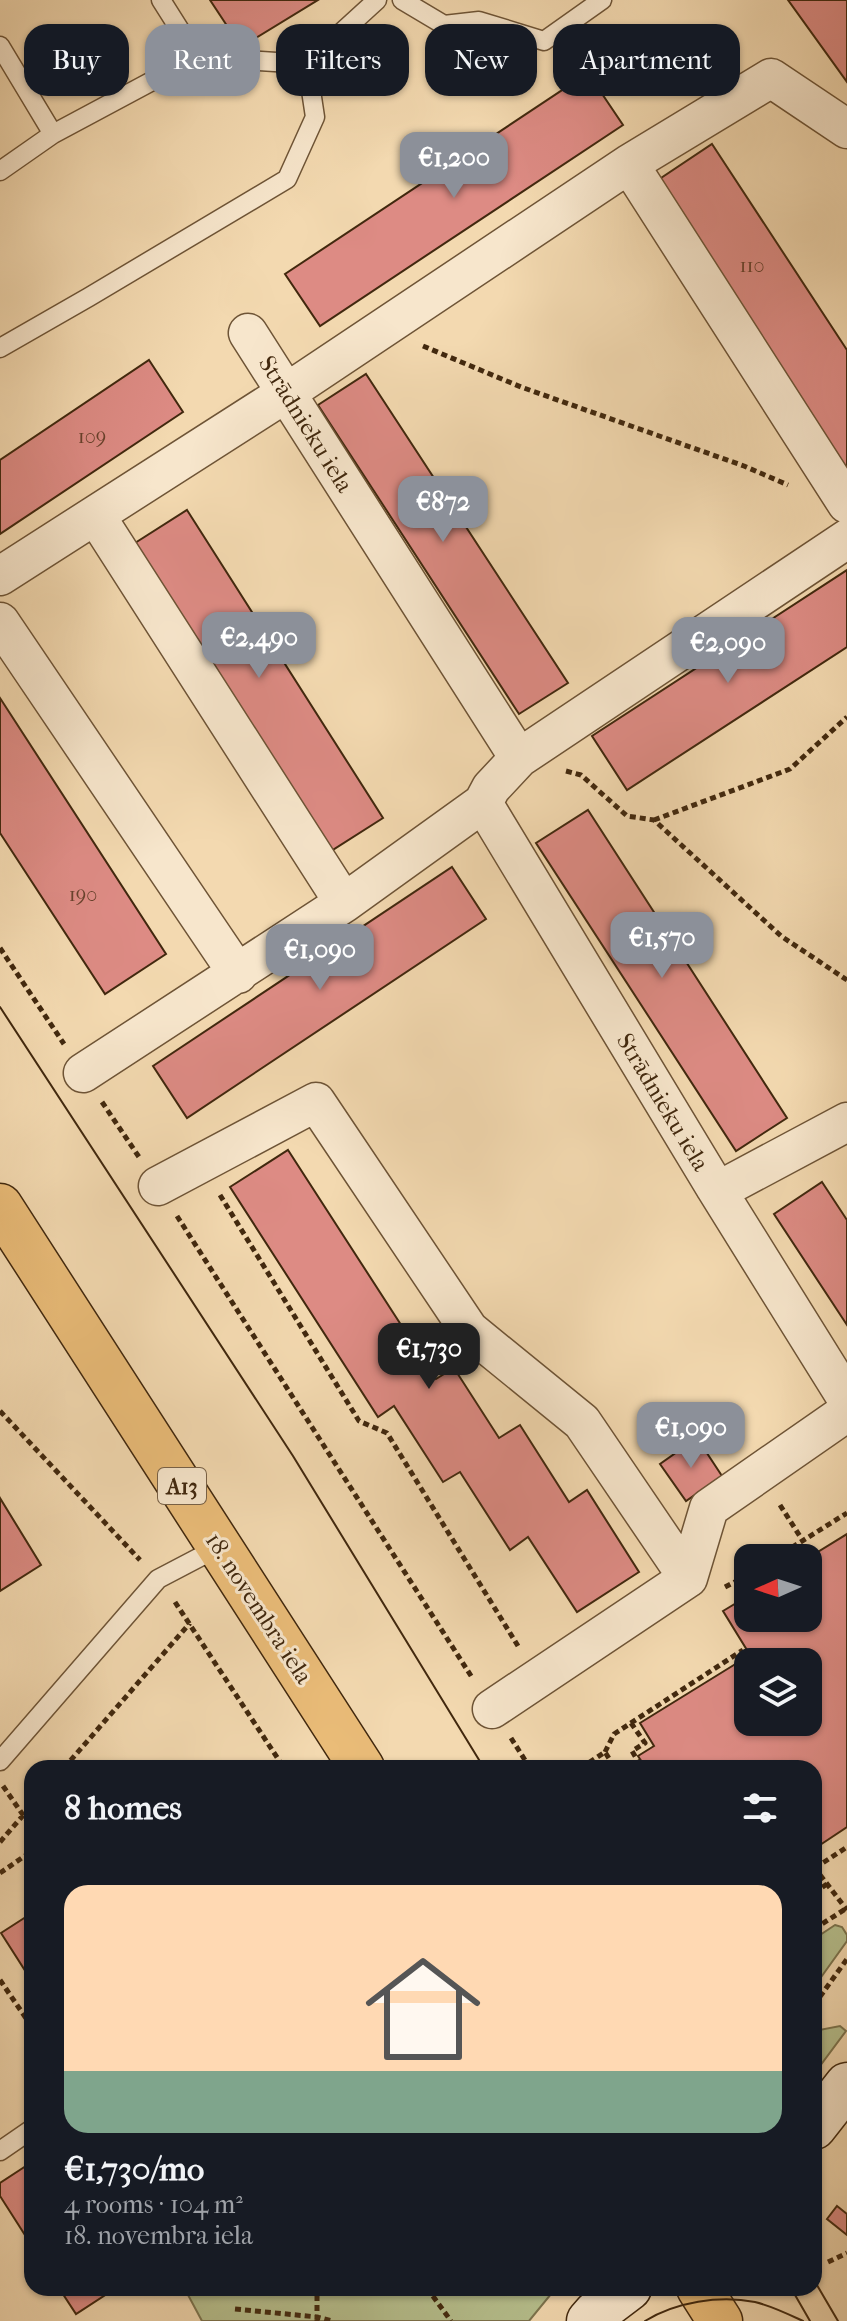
<!DOCTYPE html>
<meta charset="utf-8">
<style>
body{margin:0;font-family:"IM FELL French Canon",serif;background:#20242c;color:#f1f3f6;height:100vh;display:flex;flex-direction:column;font-size:30px;white-space:nowrap}
*{box-sizing:border-box;margin:0}
p{font-size:26px;color:#9ea1a6}
.icon{flex:none;width:44px;height:44px;fill:none;stroke:currentColor;stroke-width:2;stroke-linecap:round;stroke-linejoin:round}
.map{position:relative;flex:1;overflow:hidden}
.sheet{position:absolute;left:24px;top:1760px;width:798px;height:536px;display:flex;flex-direction:column;background:#171b24;border-radius:24px;box-shadow:0 2px 6px #0004}
.sheet>*{flex:none}
.guide{position:absolute;left:24px;top:24px;width:800px;height:72px;display:flex;gap:16px}
.needle{width:52px;rotate:267deg}
.buttons{position:absolute;left:734px;top:1544px;display:grid;gap:16px}
.buttons a{display:grid;place-items:center;width:88px;height:88px;border-radius:16px;background:#171b24;box-shadow:0 2px 6px #0004;font-size:40px}
.price{position:absolute;translate:-50% -68px;padding:0 18px;border-radius:16px;background:#8c9099;color:#fff;font-size:26px;line-height:52px;filter:drop-shadow(0 2px 4px #0008)}
.price::after{content:'';position:absolute;left:50%;top:48px;width:24px;height:18px;margin-left:-12px;background:inherit;clip-path:polygon(0 0,100% 0,50% 100%)}
.price.active{background:#222;color:#fff}
ul{padding:0;list-style:none}
li{display:grid;align-content:center;gap:16px;height:424px;padding:0 40px}
li span{display:grid;place-items:center;height:248px;border-radius:24px;color:#555}
li>.icon{margin-inline-start:auto}
span .icon{width:144px;height:144px;fill:#fffc;stroke-width:1}
li b{font-size:34px}
h2{display:flex;justify-content:space-between;align-items:center;height:96px;padding:0 40px;font-size:34px}
.chip{padding:0 28px;border-radius:24px;background:#171b24;box-shadow:0 2px 6px #0004;font-size:28px;line-height:72px}
.chip.active{background:#8c9099;color:#fff}
.map>svg:first-child{display:block}
.green{fill:#b6c08e;stroke:#7c744e;stroke-width:2}
.building{fill:#dd8b84;stroke:#41280e;stroke-width:2;fill-rule:evenodd}
.lines{fill:none;stroke-linecap:round;stroke-linejoin:round}
.lane-casing{stroke:#6e5436;stroke-width:21}
.street-casing{stroke:#6e5436;stroke-width:41}
.secondary-casing{stroke:#41280e;stroke-width:47}
.primary-casing{stroke:#41280e;stroke-width:47}
.path{stroke:#41280e;stroke-width:5;stroke-dasharray:6 4;stroke-linecap:butt}
.lane{stroke:#f7e6cc;stroke-width:18}
.street{stroke:#f7e6cc;stroke-width:38}
.secondary{stroke:#f7e6cc;stroke-width:44}
.primary{stroke:#eabc78;stroke-width:44}
.tram{stroke:#41280e;stroke-width:2}
.labels{text-anchor:middle;stroke-width:6;stroke-linejoin:round;paint-order:stroke}
.number-label{font-size:20px;fill:#68412c}
.shield{fill:#f7e6cc;stroke:#786147;stroke-width:2}
.shield-label{font-size:22px;font-weight:bold;fill:#41280e}
.street-label{font-size:24px;fill:#41280e;stroke:#f7e6cc}
</style>
<div class="map">
<svg width="847" height="2321" viewBox="0 0 847 2321">
<rect width="100%" height="100%" fill="#f3d9b0"/>
<filter id="stains"><feTurbulence type="fractalNoise" baseFrequency=".0025" numOctaves="4"/><feColorMatrix values="0 0 0 0 .2 0 0 0 0 .09 0 0 0 0 .02 0 0 0 .5 -.17"/></filter>
<radialGradient id="worn" r=".72"><stop offset=".6" stop-color="#630" stop-opacity="0"/><stop offset="1" stop-color="#630" stop-opacity=".3"/></radialGradient>
<path class="green" d="M835 1925 842 1927 847 1935V1941L814 1987V1939Z
M840 2026 846 2031 814 2074V2031Z
M194 2288H556L529 2321H202L187 2293Z"/>
<path class="building" d="M210 0H318L241 47Z
M788 0H847V82Z
M588 73 623 125 320 326 285 274Z
M712 144 847 350V470L658 180Z
M149 360 183 412 0 534V460Z
M366 374 568 683 519 714 318 405Z
M187 510 383 818 331 851 135 543Z
M847 570V647L627 790 592 736Z
M0 698 166 954 105 994 0 833Z
M588 810 787 1118 736 1151 536 843Z
M452 867 486 919 187 1118 153 1066Z
M288 1150 436 1379 454 1368 499 1438 520 1425 569 1502 587 1490 639 1572 577 1612 528 1537 510 1550 460 1472 443 1482 394 1406 378 1417 230 1187Z
M822 1182 847 1220V1325L774 1214Z
M697 1438 722 1476 686 1501 660 1464Z
M0 1498 41 1565 0 1591Z
M847 1534V1827L814 1849V1768H646L638 1756 654 1746 640 1723 750 1655 723 1611 748 1596V1618H808V1558ZM748 1662H808V1722H748Z
M32 1913V1968L26 1972 1 1933Z
M32 2162V2246L0 2196V2183Z
M837 2206 847 2214V2235L827 2219Z
M59 2288H116L76 2314Z"/>
<g class="lines">
<g class="lane-casing">
<path id="lane" d="M402 0 444 25 479 21 544 41 602 0
M0 46 53 134
M197 57 307 64 377 0
M0 171 53 134 197 57 161 0
M0 348 89 297 287 179 315 117 307 64
M0 1761 158 1579 221 1546
M0 2151 32 2129"/>
</g>
<g class="street-casing">
<path id="street" d="M629 164 847 504
M248 333 519 758
M96 516 344 903
M0 576 286 393 629 164 771 78 847 129
M0 622 238 974
M483 803 715 1187 847 1399
M83 1073 344 903 483 803 491 788 519 758 847 539
M158 1186 316 1102 469 1330 582 1422 688 1578
M715 1187 729 1185 847 1122
M492 1709 688 1578 709 1508 847 1412"/>
</g>
<g class="secondary-casing">
<path id="secondary" d="M814 2127 847 2085
M589 2321 596 2313 629 2288"/>
</g>
<g class="primary-casing">
<path id="primary" d="M0 1206 362 1768
M699 2288 720 2321"/>
</g>
<path class="path" d="M423 346 521 387 744 466 788 485
M566 771 581 775 627 816 654 820 781 936 847 980
M654 820 790 769 847 717
M0 948 64 1044
M102 1102 139 1157
M220 1195 359 1421 387 1433 518 1646
M177 1216 473 1679
M0 1411 140 1560
M780 1505 803 1541
M775 1558 847 1513
M725 1587 748 1575
M175 1602 284 1768
M631 1723 645 1743 632 1751 642 1768
M511 1738 530 1768
M605 1752 614 1734 743 1650
M64 1768 190 1623
M581 1768 605 1752 615 1768
M3 1786 32 1828
M0 1842 32 1805
M814 1867 847 1910
M815 1868 847 1847
M0 1873 32 1851
M814 1893 827 1884
M814 1929 847 1908
M0 1980 32 2027
M814 2005 847 1959
M828 2262 847 2253
M427 2288 451 2321
M235 2309 317 2317 333 2321
M317 2321V2288"/>
<use href="#lane" class="lane"/>
<use href="#street" class="street"/>
<use href="#secondary" class="secondary"/>
<use href="#primary" class="primary"/>
<path class="tram" d="M0 1007 293 1456 484 1768
M814 2280 838 2321
M791 2288 810 2321
M645 2321C676 2302 719 2295 755 2302 772 2306 788 2314 803 2321"/>
</g>
<g class="labels">
<g class="number-label">
<text x="752" y="272">110</text>
<text x="92" y="443">109</text>
<text x="83" y="901">190</text>
</g>
<rect class="shield" x="158" y="1468" width="48" height="36" rx="6"/>
<g class="shield-label">
<text x="182" y="1494">A13</text>
</g>
<g class="street-label">
<text transform="translate(306 424) rotate(58)" y="8">Strādnieku iela</text>
<text transform="translate(663 1102) rotate(59)" y="8">Strādnieku iela</text>
<text transform="translate(259 1608) rotate(57)" y="8">18. novembra iela</text>
</g>
</g>
<rect width="100%" height="100%" filter="url(#stains)"/>
<rect width="100%" height="100%" fill="url(#worn)"/>
</svg>
<div class="buttons">
<a><svg class="needle" viewBox="-14 -14 28 28"><path d="M0-13l5 13h-10z" fill="#e53935"/><path d="M0 13l5-13h-10z" fill="#9ea1a6"/></svg></a>
<a><svg class="icon" aria-label="layers" viewBox="0 0 24 24"><path d="M12 4l9 5-9 5-9-5zM3 14l9 5 9-5"/></svg></a>
</div>
<b class="price" style="left:454px;top:200px">€1,200</b>
<b class="price" style="left:443px;top:544px">€872</b>
<b class="price" style="left:259px;top:680px">€2,490</b>
<b class="price" style="left:728px;top:685px">€2,090</b>
<b class="price" style="left:662px;top:980px">€1,570</b>
<b class="price" style="left:320px;top:992px">€1,090</b>
<b class="price active" style="left:429px;top:1391px">€1,730</b>
<b class="price" style="left:691px;top:1470px">€1,090</b>
<div class="guide">
<a class="chip">Buy</a>
<a class="chip active">Rent</a>
<a class="chip">Filters</a>
<a class="chip">New</a>
<a class="chip">Apartment</a>
</div>
<section class="sheet">
<h2>8 homes<svg class="icon" aria-label="filters" viewBox="0 0 24 24"><path d="M4 7h16M4 17h16"/><circle cx="9" cy="7" r="2"/><circle cx="15" cy="17" r="2"/></svg></h2>
<ul>
<li><span style="background:linear-gradient(#ffd9b3 75%,#7fa58c 0)"><svg class="icon" aria-label="home" viewBox="0 0 24 24"><path d="M3 11l9-7 9 7M6 9v11h12V9"/></svg></span><div><b>€1,730/mo</b><p>4 rooms · 104 m²</p><p>18. novembra iela</p></div></li>
</ul>
</section>
</div>
